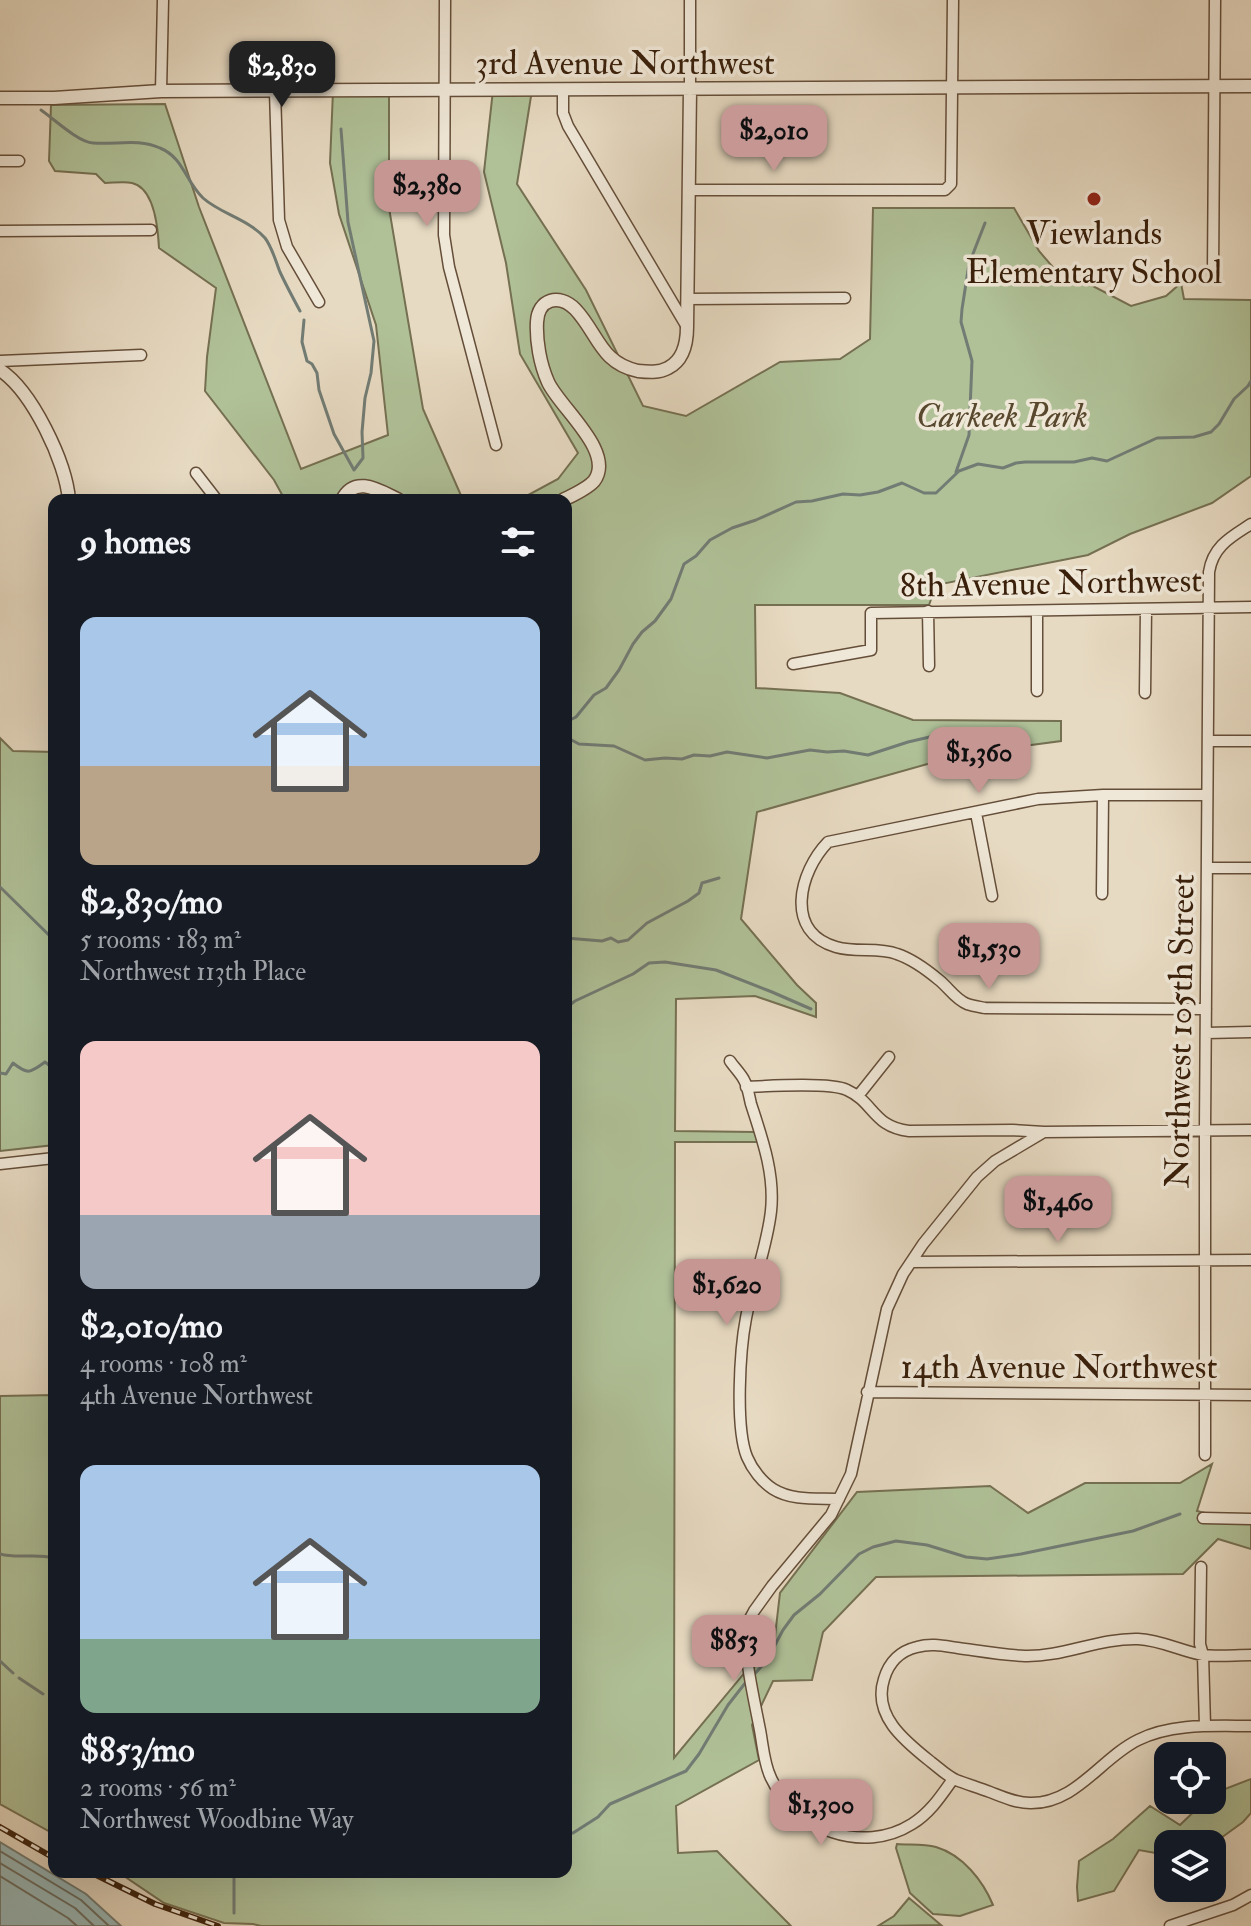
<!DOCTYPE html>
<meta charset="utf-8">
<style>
body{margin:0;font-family:"IM FELL Double Pica",serif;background:#242831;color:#f1f3f6;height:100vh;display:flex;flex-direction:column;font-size:30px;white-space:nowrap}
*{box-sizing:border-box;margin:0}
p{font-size:26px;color:#9ea1a6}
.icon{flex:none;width:44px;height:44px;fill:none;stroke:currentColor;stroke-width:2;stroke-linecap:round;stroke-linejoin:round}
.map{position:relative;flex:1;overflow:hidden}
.side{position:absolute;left:48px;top:494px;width:524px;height:1384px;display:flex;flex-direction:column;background:#171b24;border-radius:16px;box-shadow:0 8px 32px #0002}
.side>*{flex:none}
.fabs{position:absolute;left:1154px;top:1742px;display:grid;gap:16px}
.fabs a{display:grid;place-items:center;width:72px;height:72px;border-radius:16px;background:#171b24;box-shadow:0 8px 32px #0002;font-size:40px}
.price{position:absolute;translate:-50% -68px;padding:0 18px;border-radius:16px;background:#c59692;color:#111;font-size:26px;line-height:52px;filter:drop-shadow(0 2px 4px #0008)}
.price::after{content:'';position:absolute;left:50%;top:48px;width:24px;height:18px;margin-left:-12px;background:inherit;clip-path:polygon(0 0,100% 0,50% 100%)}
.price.selected{background:#222;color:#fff}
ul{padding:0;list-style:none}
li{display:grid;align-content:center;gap:16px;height:424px;padding:0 32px}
li span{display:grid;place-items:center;height:248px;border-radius:16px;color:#555}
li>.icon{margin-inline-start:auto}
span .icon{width:144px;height:144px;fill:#fffc;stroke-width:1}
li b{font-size:34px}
h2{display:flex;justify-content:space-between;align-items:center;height:96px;padding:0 32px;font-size:34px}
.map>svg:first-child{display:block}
.green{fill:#b0c198;stroke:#757052;stroke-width:2}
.water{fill:#98b9ba;stroke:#727c74;stroke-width:2}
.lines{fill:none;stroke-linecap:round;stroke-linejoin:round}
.shore{stroke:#696c62;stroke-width:2}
.stream{stroke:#727c74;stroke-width:3}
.minor-casing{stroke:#654e39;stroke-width:13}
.tertiary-casing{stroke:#654e39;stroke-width:15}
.minor{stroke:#efe7d7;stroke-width:10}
.tertiary{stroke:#efe7d7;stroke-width:12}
.rail-casing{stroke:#3a200b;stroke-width:6}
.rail{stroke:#efe7d7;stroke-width:3;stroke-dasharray:9;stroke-linecap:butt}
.poi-dot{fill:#8f2418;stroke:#efe7d7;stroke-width:3}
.labels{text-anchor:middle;stroke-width:7;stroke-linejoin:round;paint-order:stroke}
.street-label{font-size:34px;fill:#3a200b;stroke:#efe7d7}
.poi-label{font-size:34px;fill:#3a200b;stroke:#efe7d7}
.park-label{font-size:34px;font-style:italic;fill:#58482e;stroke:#efe7d7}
</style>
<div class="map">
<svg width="1251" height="1926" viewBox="0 0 1251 1926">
<rect width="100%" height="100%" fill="#e7dac2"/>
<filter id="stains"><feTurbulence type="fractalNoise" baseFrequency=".0025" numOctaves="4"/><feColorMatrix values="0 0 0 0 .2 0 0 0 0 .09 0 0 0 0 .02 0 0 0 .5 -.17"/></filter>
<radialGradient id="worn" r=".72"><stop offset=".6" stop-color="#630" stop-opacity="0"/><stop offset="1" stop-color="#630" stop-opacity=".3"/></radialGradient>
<path class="green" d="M493 90H532L517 184 586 290 643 406 686 416 780 362 840 359 870 339 873 208H1014L1039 251 1057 272 1089 284 1131 306 1166 296 1181 283 1184 299 1251 300V476L1212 503 1130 534 1088 555 936 585 929 605H755L756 688 840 693 913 720 1061 721V741L963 754 757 812 741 919 797 985 816 1003V1017L755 996 676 999 675 1131 756 1132 760 1142H675L674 1758 775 1636 780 1593 857 1492 990 1486 1028 1513 1085 1483H1180L1212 1464 1197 1511 1251 1524V1549L1218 1539 1183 1574 876 1577 823 1632 812 1680 773 1681 752 1725 759 1760 676 1806 678 1853 717 1851 791 1926H261L253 1924 224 1923 164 1903 118 1872H566V500H519L558 479 578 453 520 354 506 263 484 172Z
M333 91H389V208L423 409 463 500H285L274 480 205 391 207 357 216 288 159 248C158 228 154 188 132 183 124 181 113 183 105 183L96 174 55 171 49 161 51 105 165 104 199 207 301 469 388 435 376 325 339 214 330 163Z
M0 738 13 751 54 752V1145L0 1151Z
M54 1395V1834L0 1804V1396Z
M1251 1779V1813L1243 1822 1221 1838 1201 1834 1185 1844H1168L1167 1855 1139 1850 1114 1891 1078 1901 1077 1887 1079 1861 1113 1839 1150 1806 1180 1825 1206 1800H1212V1794Z
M897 1844C910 1845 924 1844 936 1847 963 1855 983 1881 993 1905L960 1916 933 1914 910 1893 896 1848Z
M909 1898 941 1925 878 1926 894 1916Z"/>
<path class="water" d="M0 1842 86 1894 121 1926H0Z"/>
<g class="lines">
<path class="shore" d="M0 1851 81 1900 109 1926
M0 1863 75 1908 94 1926
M0 1876 68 1918 77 1926"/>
<path class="stream" d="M41 110C54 119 78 142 93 143 116 145 138 138 160 148 184 158 185 181 203 198 221 214 248 219 265 238 272 247 276 262 280 272 286 285 293 298 300 311
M304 320 302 342 307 361 312 364 317 373 319 390 334 434 354 470 363 458 362 432 365 398 371 373 374 341 348 222 341 129
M956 472 969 435 972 361 961 322 962 309 969 264 985 223
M363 497 364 500
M566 722 576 717 594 695 606 688 619 670 633 644 642 632 655 621 671 599 684 564 696 556 710 540 732 528 756 520 796 502 812 501 843 494 860 495 878 492 902 483 924 493H936L959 471 978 464 1003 468 1016 463 1025 462H1074L1092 458 1107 461 1157 438 1194 437 1211 432 1219 424 1234 399 1248 386 1251 381
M566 737 579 744 614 746 645 760 665 758 682 759 694 755 710 756 727 752 767 758 810 750 827 752 844 751 868 755 908 742 934 736
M0 887 54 940
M566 938 602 941 611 938 618 942 628 940 647 923 688 901 699 893 702 883 719 878
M566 1008 575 1001 633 974 649 963 665 962 716 970 772 992 811 1009
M0 1073 6 1074 13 1063C28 1075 30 1073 45 1062L54 1069
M0 1554C18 1559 36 1553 54 1558
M0 1661 13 1673
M752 1677 767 1660 783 1630 794 1615 820 1594 859 1554 873 1547 896 1541 927 1545 966 1557 987 1559 1021 1554 1133 1531 1180 1514
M19 1678 43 1694
M566 1833H573L598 1817 610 1804 686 1771 699 1754 728 1705 746 1682
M234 1913V1872"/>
<g class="minor-casing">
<path id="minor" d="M445 0 444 235 449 267 496 445
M563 90V113L568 126 687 327
M690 90V0
M161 91 163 0
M275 91 279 220 287 247 319 302
M0 161H19
M689 190H945L951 184 953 0
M0 231 151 230
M1213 274 1215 0
M687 299 845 298
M0 361 141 355
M196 473 217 500
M928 611 929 666
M1037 611V691
M793 664 871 650V613L1251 607
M1145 693 1146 609
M1208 741H1251
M976 813 992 896
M1208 868H1251
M1102 894 1103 795
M1206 1009 985 1008C980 1007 973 1006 967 1004 955 999 949 988 939 980 927 970 912 959 897 954 878 947 856 953 836 947 784 932 799 872 828 842L1038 799 1103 795H1207
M1206 1033 1251 1032
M730 1061C734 1067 741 1074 744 1080 748 1087 749 1096 751 1104 762 1138 775 1174 771 1211 767 1247 753 1282 746 1318 740 1349 735 1427 747 1457 752 1469 762 1482 773 1489 792 1501 817 1498 839 1499
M746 1087C767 1086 831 1082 847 1090 874 1102 873 1127 909 1131L1012 1130 1044 1132 1251 1130
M858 1096 889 1057
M0 1164 54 1158
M911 1262 1251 1260
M867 1392 1251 1395
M1205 1455V1130L1209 572C1213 546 1231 537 1251 524
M1203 1518 1251 1519
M1201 1567 1200 1644 1203 1655 1205 1726
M1251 1655C1235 1655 1218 1657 1203 1655 1181 1651 1161 1640 1138 1639 1099 1638 1063 1657 1025 1656 1002 1655 980 1651 958 1648 944 1646 931 1643 917 1647 900 1651 889 1662 884 1679 872 1716 906 1742 931 1762 939 1768 947 1776 956 1780 967 1784 979 1788 990 1792 1003 1797 1016 1803 1030 1803 1076 1804 1101 1758 1138 1740 1172 1723 1214 1726 1251 1726
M953 1779C941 1796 930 1813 912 1824 863 1855 795 1830 771 1778 764 1764 763 1746 760 1730 754 1699 746 1665 745 1633L747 1624 754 1611 772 1586 831 1515 851 1474 887 1309 903 1274 923 1244 977 1177 995 1161 1044 1132
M1170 1926 1233 1905 1251 1895"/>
</g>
<g class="tertiary-casing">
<path id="tertiary" d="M0 98H54L161 91 1251 86
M0 370C32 391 66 462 69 500
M342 500C355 474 380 491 399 500
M563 500C573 495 587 489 594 481 616 452 559 407 548 382 540 364 536 341 537 322 538 299 559 293 575 309 598 333 600 363 638 371 648 372 659 373 668 368 684 360 687 343 687 327L690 90"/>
</g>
<use href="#minor" class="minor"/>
<use href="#tertiary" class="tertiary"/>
<g class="rail-casing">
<path id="rail" d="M0 1827 54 1858
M90 1872 155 1904 218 1926"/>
</g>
<use href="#rail" class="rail"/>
</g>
<circle class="poi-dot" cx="1094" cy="199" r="8"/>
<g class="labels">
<g class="street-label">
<text x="625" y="74">3rd Avenue Northwest</text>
<text transform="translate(1051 582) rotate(-1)" y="12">8th Avenue Northwest</text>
<text transform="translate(1179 1031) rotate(-89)" y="12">Northwest 105th Street</text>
<text x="1059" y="1378">14th Avenue Northwest</text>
</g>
<g class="poi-label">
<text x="1094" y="244">Viewlands<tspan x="1094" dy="39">Elementary School</tspan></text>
</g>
<g class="park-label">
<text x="1002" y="427">Carkeek Park</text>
</g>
</g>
<rect width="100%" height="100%" filter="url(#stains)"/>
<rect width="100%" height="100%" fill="url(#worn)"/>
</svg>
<div class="fabs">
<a><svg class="icon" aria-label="locate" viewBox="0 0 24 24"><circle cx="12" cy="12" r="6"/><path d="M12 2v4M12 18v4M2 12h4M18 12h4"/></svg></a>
<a><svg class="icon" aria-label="layers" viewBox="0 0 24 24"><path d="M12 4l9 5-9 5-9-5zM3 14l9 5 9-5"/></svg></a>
</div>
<b class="price selected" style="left:282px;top:109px">$2,830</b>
<b class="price" style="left:774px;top:173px">$2,010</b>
<b class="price" style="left:427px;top:228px">$2,380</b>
<b class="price" style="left:979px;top:795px">$1,360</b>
<b class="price" style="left:989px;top:991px">$1,530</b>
<b class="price" style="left:1058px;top:1244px">$1,460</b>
<b class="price" style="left:727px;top:1327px">$1,620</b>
<b class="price" style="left:734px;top:1683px">$853</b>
<b class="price" style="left:821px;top:1847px">$1,300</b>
<section class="side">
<h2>9 homes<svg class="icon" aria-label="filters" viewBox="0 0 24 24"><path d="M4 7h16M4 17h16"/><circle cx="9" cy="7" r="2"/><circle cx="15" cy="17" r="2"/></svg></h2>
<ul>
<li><span style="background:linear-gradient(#a9c7e8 60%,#b9a48a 0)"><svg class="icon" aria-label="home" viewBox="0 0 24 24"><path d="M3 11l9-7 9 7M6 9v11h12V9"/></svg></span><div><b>$2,830/mo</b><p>5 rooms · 183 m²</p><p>Northwest 113th Place</p></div></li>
<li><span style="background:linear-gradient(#f6c9c9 70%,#9aa5b1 0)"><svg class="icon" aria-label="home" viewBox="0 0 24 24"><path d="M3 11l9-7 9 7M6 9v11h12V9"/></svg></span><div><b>$2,010/mo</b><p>4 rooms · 108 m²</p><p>4th Avenue Northwest</p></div></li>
<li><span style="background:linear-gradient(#a9c7e8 70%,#7fa58c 0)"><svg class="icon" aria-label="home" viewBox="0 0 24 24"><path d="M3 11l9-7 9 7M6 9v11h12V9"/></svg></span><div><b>$853/mo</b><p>2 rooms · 56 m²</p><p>Northwest Woodbine Way</p></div></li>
</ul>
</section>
</div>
